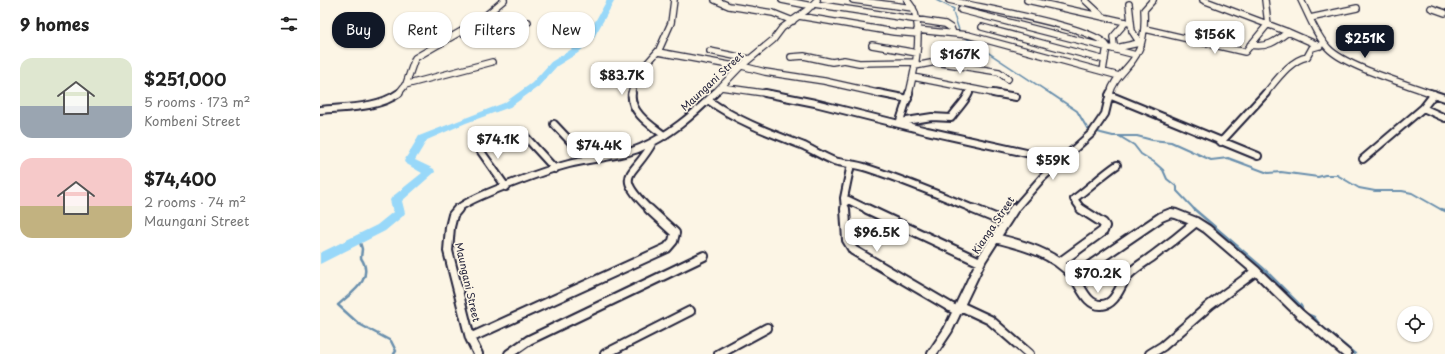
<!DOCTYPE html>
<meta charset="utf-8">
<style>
body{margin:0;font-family:"Playpen Sans",sans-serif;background:#f6f6f6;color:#222;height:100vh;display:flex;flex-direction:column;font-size:15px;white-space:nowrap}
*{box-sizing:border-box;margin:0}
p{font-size:13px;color:#767676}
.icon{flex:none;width:22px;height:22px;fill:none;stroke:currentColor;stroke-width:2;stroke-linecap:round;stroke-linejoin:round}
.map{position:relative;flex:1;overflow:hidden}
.sheet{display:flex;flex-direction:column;background:#fff;width:320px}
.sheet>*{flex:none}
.banner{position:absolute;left:12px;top:12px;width:380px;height:36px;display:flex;gap:8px}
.buttons{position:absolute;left:1077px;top:306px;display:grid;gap:8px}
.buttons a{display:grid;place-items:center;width:36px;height:36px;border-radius:50%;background:#fff;box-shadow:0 1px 3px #0004;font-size:20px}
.price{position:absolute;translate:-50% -34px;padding:0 9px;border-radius:8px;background:#fff;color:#222;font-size:13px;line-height:26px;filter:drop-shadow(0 1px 2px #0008)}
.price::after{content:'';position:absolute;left:50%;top:24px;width:12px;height:9px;margin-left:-6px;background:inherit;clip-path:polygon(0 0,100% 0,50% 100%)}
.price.on{background:#111827;color:#fff}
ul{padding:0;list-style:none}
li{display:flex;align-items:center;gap:12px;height:100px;padding:0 20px}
li span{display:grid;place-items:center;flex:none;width:112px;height:80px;border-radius:12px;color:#555}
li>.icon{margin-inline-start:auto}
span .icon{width:48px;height:48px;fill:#fffc;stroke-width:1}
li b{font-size:17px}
h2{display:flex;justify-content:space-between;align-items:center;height:48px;padding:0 20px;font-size:17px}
.chip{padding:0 14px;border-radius:16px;background:#fff;box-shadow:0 1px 3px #0004;font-size:14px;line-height:36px}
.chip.on{background:#111827;color:#fff}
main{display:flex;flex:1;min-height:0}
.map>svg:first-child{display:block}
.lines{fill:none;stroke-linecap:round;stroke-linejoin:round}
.stream-far2{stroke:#698fad;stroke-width:1.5}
.stream-far1{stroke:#698fad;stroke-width:2}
.stream{stroke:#698fad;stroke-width:2.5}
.river{fill:#98d8f9;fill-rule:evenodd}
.minor-far2-casing{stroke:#22223b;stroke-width:8}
.minor-far1-casing{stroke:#22223b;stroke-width:10}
.minor-casing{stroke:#22223b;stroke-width:12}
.minor-far2{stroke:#fcf5e5;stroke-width:5.5}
.minor-far1{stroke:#fcf5e5;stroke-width:6}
.minor{stroke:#fcf5e5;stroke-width:8}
.labels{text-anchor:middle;stroke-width:3.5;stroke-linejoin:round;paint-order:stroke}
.street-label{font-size:10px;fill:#22223b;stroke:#fcf5e5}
</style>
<main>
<section class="sheet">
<h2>9 homes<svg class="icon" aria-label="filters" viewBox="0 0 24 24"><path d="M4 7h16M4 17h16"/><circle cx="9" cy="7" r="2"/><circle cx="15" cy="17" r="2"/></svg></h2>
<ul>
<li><span style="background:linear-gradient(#dfe7d0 60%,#9aa5b1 0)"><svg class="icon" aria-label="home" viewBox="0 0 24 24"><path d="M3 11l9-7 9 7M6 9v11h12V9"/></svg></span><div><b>$251,000</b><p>5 rooms · 173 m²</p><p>Kombeni Street</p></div></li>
<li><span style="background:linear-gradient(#f6c9c9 60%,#c2b280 0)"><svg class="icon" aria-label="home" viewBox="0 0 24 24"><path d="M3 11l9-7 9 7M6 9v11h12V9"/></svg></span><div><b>$74,400</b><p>2 rooms · 74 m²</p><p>Maungani Street</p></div></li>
</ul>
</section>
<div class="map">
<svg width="1125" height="354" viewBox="0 0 1125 354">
<rect width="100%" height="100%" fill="#fcf5e5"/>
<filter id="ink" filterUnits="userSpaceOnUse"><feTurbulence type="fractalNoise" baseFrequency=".025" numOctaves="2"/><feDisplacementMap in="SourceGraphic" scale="8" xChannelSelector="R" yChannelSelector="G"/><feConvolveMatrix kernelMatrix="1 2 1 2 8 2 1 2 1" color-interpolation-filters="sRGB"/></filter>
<g filter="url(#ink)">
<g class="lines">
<path class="stream-far2" d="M616 0 634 9 633 12 640 33
M643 36 731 94"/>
<path class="stream-far1" d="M730 93 757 111 767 128 781 133 793 136H817L832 140 851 142 891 160 908 158 948 173 961 172 998 177 1005 175H1017L1039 188 1055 191H1082L1092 193 1122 210
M799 136 814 145 821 154 834 162 843 170 847 179 857 187V191L875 210"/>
<path class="stream" d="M874 209 943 268 981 306 984 313 994 317 1000 325 1035 354
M1121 209 1125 211
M39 239 42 249 41 258C55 279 32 292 18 305L39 324 71 341 76 351 74 354"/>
<path class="river" d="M287 0H295L273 39 258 53 237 66 218 87 190 107 146 123 107 140 95 160 114 169 115 172 82 201 85 213 83 216 65 231 0 264V253L57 225 73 212 70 200 72 197 102 173 85 163 84 161 99 136 184 103 212 83 231 62 252 49 267 36Z"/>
<g class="minor-far2-casing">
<path id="minor-far2" d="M354 0 351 23 338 52 420 67
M395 0 409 6 453 13 473 21
M462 0 492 6
M533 0 593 8
M587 0C590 4 594 9 595 13 602 39 595 68 589 94
M629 0C655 7 778 27 787 46L783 71
M707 0 810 23
M765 0 780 14
M883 0 968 32 1000 46
M981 0C989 16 996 35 1008 48 1026 67 1087 84 1113 94
M494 4 625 24 631 28 633 33
M809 4 812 31 821 45
M1111 8 1125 13
M641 10 816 55
M479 16 574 32 598 34
M990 18 1037 8
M662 27 785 60
M825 29 925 52 948 24 945 0
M597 30 648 35 799 76
M143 33 172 30 208 22
M552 45 597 53
M930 45C947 48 955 42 968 32
M796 48 819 43
M797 50 794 45 793 37 806 22
M390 51 429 59
M471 57 484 56 512 62 524 60 539 63 596 62
M422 66 445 72 504 81 562 94
M595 66 616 62 679 72 688 79
M593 77 678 94
M85 85 172 62
M401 87 451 94
M78 94 86 84 95 58 159 21 184 0
M311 94 316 76 338 51
M394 94 420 67 453 40 462 28 487 10 497 0
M648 94 650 88
M790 94C793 80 805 71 813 60 824 45 825 28 824 10L833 0
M945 94C956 81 970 60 987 57L992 48 999 46"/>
</g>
<g class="minor-far1-casing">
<path id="minor-far1" d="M312 93C309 112 332 126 345 136
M445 93 495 103 607 131 742 161
M558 93 588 99
M673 93 696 97
M1110 93 1125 98
M789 95 938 156
M388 100C417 121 450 133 484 146 494 151 504 157 514 161 525 164 536 164 547 168 584 180 620 195 656 210
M1103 108 1125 118
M0 110C25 107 57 109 79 93
M580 122 612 117 631 118C636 110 646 101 649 93
M234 124 267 159
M579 124 589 93
M202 133 235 169
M901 142 946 93
M155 143 186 187
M1043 159 1103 108 1114 94
M524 198 549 210
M137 210C146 198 230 169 249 164 271 158 300 157 320 148 349 136 373 115 395 93
M330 210C291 172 314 178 333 142
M525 210 524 198 531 164
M694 210 722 178 772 133 785 114 790 93
M762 210 754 199C769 188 782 175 797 165"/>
</g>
<g class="minor-casing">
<path id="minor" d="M138 209 133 215 130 227 128 251 150 338 158 354
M525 209 527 240 533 250 637 311
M547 209 660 262
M653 209 685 222
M675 238C703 245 734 253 753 276 761 285 766 306 782 305 797 304 800 283 809 274 816 267 825 262 833 256 848 245 862 234 876 222
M739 263 783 231 785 226 783 223 761 209
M753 277 841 217 851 213 856 214 876 222 887 229 936 271 980 314 1027 354
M640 306 670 320 709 354
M150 338 347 248 353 241 355 233 329 209
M189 354 209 340 384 256
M285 354 370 311
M399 354 447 328
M612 354 628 330 662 259 694 209
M830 354 843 346 890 305 936 271"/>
</g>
<use href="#minor-far2" class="minor-far2"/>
<use href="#minor-far1" class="minor-far1"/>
<use href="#minor" class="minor"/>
</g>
</g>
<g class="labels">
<g class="street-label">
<text transform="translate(392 81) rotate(-43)" y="4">Maungani Street</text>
<text transform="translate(673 225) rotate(-56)" y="4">Kianga Street</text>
<text transform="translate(148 282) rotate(77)" y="4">Maungani Street</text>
</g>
</g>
</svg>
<div class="buttons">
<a><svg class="icon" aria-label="locate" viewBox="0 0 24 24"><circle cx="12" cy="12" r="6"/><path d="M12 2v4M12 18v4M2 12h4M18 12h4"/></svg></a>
</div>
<b class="price" style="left:895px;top:55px">$156K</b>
<b class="price on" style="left:1045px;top:59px">$251K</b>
<b class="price" style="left:640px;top:75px">$167K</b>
<b class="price" style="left:302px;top:96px">$83.7K</b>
<b class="price" style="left:178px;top:160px">$74.1K</b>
<b class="price" style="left:279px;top:166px">$74.4K</b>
<b class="price" style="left:733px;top:181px">$59K</b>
<b class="price" style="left:557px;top:253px">$96.5K</b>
<b class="price" style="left:778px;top:294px">$70.2K</b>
<div class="banner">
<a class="chip on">Buy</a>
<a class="chip">Rent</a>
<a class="chip">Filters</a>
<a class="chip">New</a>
</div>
</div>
</main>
